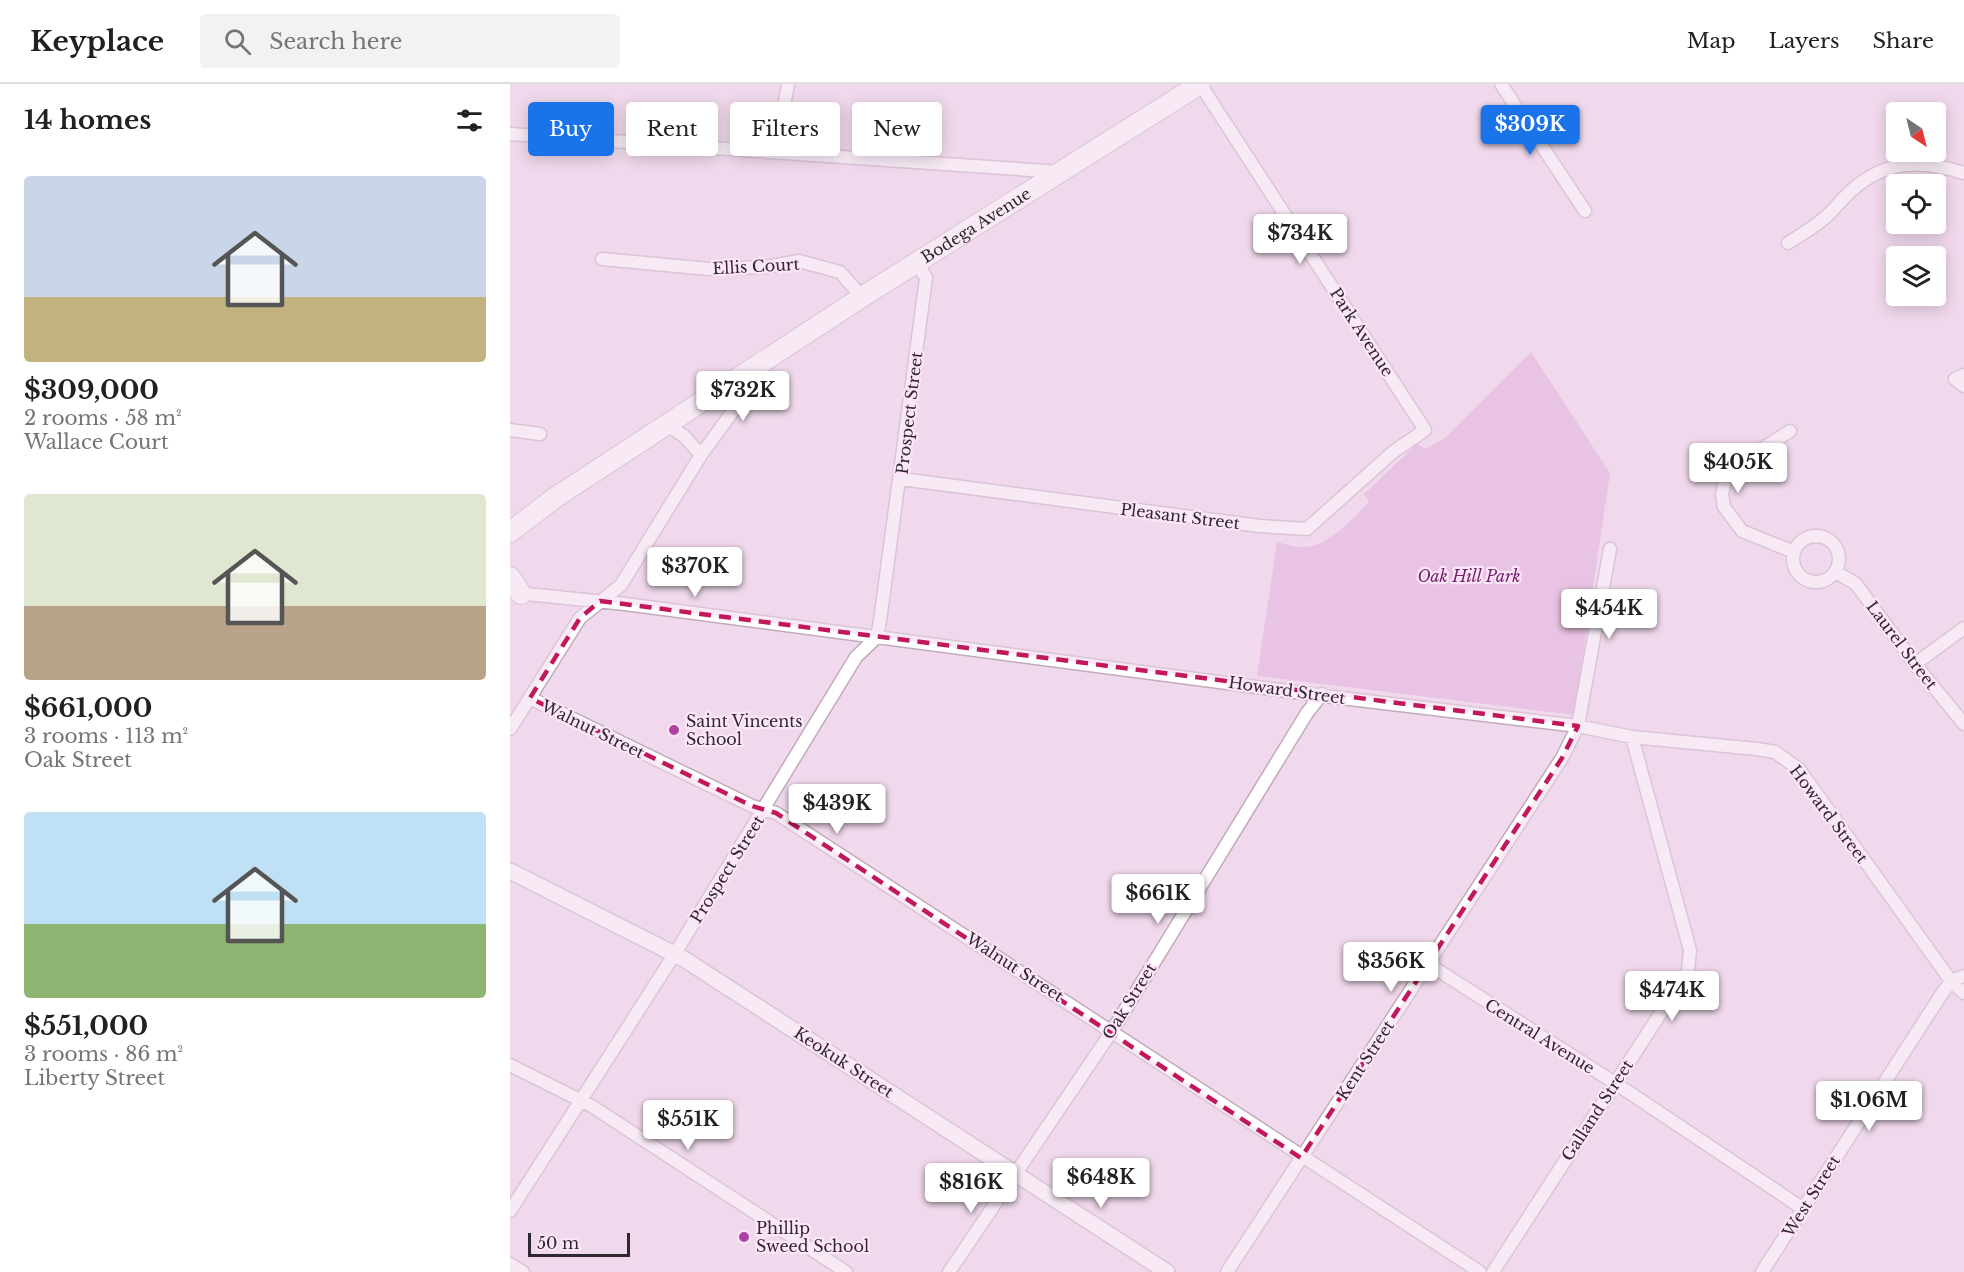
<!DOCTYPE html>
<meta charset="utf-8">
<style>
body{margin:0;font-family:"Libre Baskerville",serif;background:#f2f2f2;color:#202124;height:100vh;display:flex;flex-direction:column;font-size:22px;white-space:nowrap}
*{box-sizing:border-box;margin:0}
p{font-size:20px;color:#757577}
.icon{flex:none;width:33px;height:33px;fill:none;stroke:currentColor;stroke-width:2;stroke-linecap:round;stroke-linejoin:round}
.map{position:relative;flex:1;overflow:hidden}
.panel{display:flex;flex-direction:column;background:#fff;width:510px}
.panel>*{flex:none}
.hud{position:absolute;left:18px;top:18px;width:570px;height:54px;display:flex;gap:12px}
.needle{width:39px;rotate:145deg}
.buttons{position:absolute;left:1376px;top:18px;display:grid;gap:12px}
.buttons a{display:grid;place-items:center;width:60px;height:60px;border-radius:6px;background:#fff;box-shadow:0 3px 15px #0003;font-size:30px}
.scale{position:absolute;left:18px;bottom:15px;width:102px;box-sizing:border-box;padding-left:6px;border:3px solid #30282f;border-top:0;font-size:16px;line-height:21px;white-space:nowrap;color:#30282f;-webkit-text-stroke:4px #fde6f9;paint-order:stroke}
.price{position:absolute;translate:-50% -51px;padding:0 14px;border-radius:6px;background:#fff;color:#222;font-size:20px;line-height:39px;filter:drop-shadow(0 2px 3px #0008)}
.price::after{content:'';position:absolute;left:50%;top:36px;width:18px;height:14px;margin-left:-9px;background:inherit;clip-path:polygon(0 0,100% 0,50% 100%)}
.price.selected{background:#1a73e8;color:#fff}
ul{padding:0;list-style:none}
li{display:grid;align-content:center;gap:12px;height:318px;padding:0 24px}
li span{display:grid;place-items:center;height:186px;border-radius:6px;color:#555}
li>.icon{margin-inline-start:auto}
span .icon{width:108px;height:108px;fill:#fffc;stroke-width:1}
li b{font-size:26px}
h2{display:flex;justify-content:space-between;align-items:center;height:72px;padding:0 24px;font-size:26px}
.chip{padding:0 21px;border-radius:6px;background:#fff;box-shadow:0 3px 15px #0003;font-size:21px;line-height:54px}
.chip.selected{background:#1a73e8;color:#fff}
header{display:flex;align-items:center;gap:36px;box-sizing:border-box;height:84px;padding:0 30px;background:#fff;border-bottom:2px solid #e0e0e0}
header strong{font-size:28px}
nav{display:flex;gap:33px;margin-inline-start:auto;font-size:21px}
.search{width:420px;height:54px;background:#f2f2f2;display:flex;align-items:center;gap:15px;box-sizing:border-box;padding:0 21px;border-radius:6px;color:#757577;font-size:22px}
main{display:flex;flex:1;min-height:0}
.map>svg:first-child{display:block}
.green{fill:#dfa9d7}
.lines{fill:none;stroke-linecap:round;stroke-linejoin:round}
.minor-casing{stroke:#c0abbc;stroke-width:15}
.tertiary-casing{stroke:#c0abbc;stroke-width:18}
.primary-casing{stroke:#c0abbc;stroke-width:22}
.minor{stroke:#fff;stroke-width:12}
.tertiary{stroke:#fff;stroke-width:15}
.primary{stroke:#fff;stroke-width:20}
.marked{fill:none;stroke:#c2185b;stroke-width:4.5;stroke-dasharray:12 8;stroke-linejoin:round}
.poi-dot{fill:#ae43a4;stroke:#fde6f9;stroke-width:2}
.labels{text-anchor:middle;stroke-width:4.5;stroke-linejoin:round;paint-order:stroke}
.street-label{font-size:16px;fill:#30282f;stroke:#fde6f9}
.park-label{font-size:16px;font-style:italic;fill:#75226e;stroke:#fde6f9}
.poi-label{font-size:16px;fill:#30282f;stroke:#fde6f9;text-anchor:start}
</style>
<header>
<strong>Keyplace</strong>
<div class="search"><svg class="icon" aria-label="search" viewBox="0 0 24 24"><circle cx="10" cy="10" r="6"/><path d="M15 15l6 6"/></svg>Search here</div>
<nav><a>Map</a><a>Layers</a><a>Share</a></nav>
</header>
<main>
<section class="panel">
<h2>14 homes<svg class="icon" aria-label="filters" viewBox="0 0 24 24"><path d="M4 7h16M4 17h16"/><circle cx="9" cy="7" r="2"/><circle cx="15" cy="17" r="2"/></svg></h2>
<ul>
<li><span style="background:linear-gradient(#c9d6e8 65%,#c2b280 0)"><svg class="icon" aria-label="home" viewBox="0 0 24 24"><path d="M3 11l9-7 9 7M6 9v11h12V9"/></svg></span><div><b>$309,000</b><p>2 rooms · 58 m²</p><p>Wallace Court</p></div></li>
<li><span style="background:linear-gradient(#dfe7d0 60%,#b9a48a 0)"><svg class="icon" aria-label="home" viewBox="0 0 24 24"><path d="M3 11l9-7 9 7M6 9v11h12V9"/></svg></span><div><b>$661,000</b><p>3 rooms · 113 m²</p><p>Oak Street</p></div></li>
<li><span style="background:linear-gradient(#bfe0f5 60%,#8fb573 0)"><svg class="icon" aria-label="home" viewBox="0 0 24 24"><path d="M3 11l9-7 9 7M6 9v11h12V9"/></svg></span><div><b>$551,000</b><p>3 rooms · 86 m²</p><p>Liberty Street</p></div></li>
</ul>
</section>
<div class="map">
<svg width="1454" height="1188" viewBox="0 0 1454 1188">
<rect width="100%" height="100%" fill="#f0d9ec"/>
<path class="green" d="M1021 268 1100 389 1064 631 747 592 767 458C775 460 785 463 794 463 819 463 843 434 859 418L854 410 907 360 916 365 935 354Z"/>
<g class="lines">
<g class="minor-casing">
<path id="minor" d="M991 0 1075 127
M0 50 550 88
M266 67 278 0
M1278 159C1292 150 1308 141 1320 129 1327 122 1334 113 1342 106 1377 75 1412 76 1454 89
M92 175 199 185 256 183 289 177 330 188 352 213
M1454 291 1445 295 1454 302
M157 341 174 352 191 371
M0 346 30 350
M1280 347 1241 372 1216 393 1212 410 1214 423 1232 447 1284 468
M391 395 750 442 797 445 883 368 915 346 690 0
M1283 475a23 23 0 1 1 46 0a23 23 0 1 1-46 0Z
M1326 488 1346 500 1405 580 1454 640
M7 509 115 520 831 614 1068 642 1122 653 1247 665 1265 668 1289 685 1441 897 1454 909
M1405 580 1454 544
M20 614 242 722 266 729 970 1188
M0 645 70 534 111 501 191 371 226 323 243 286
M918 880 1105 999 1292 1124
M0 981 80 1021 336 1188
M0 1127 164 871 346 573 367 553 370 537 416 194 407 178
M0 1180 13 1188
M439 1188 602 947 797 629 812 610
M717 1188 1052 674 1068 642 1100 465
M983 1188 1178 887 1180 866 1122 653
M1252 1188 1431 911 1441 897 1454 892"/>
</g>
<g class="tertiary-casing">
<path id="tertiary" d="M0 787 174 875 657 1188"/>
</g>
<g class="primary-casing">
<g id="primary">
<path id="s1" d="M0 448 46 413 352 213 690 0"/>
<path d="M0 493 11 510"/>
</g>
</g>
<use href="#minor" class="minor"/>
<use href="#tertiary" class="tertiary"/>
<use href="#primary" class="primary"/>
</g>
<path d="M0 0H1454V1188H0ZM90 517 1068 642 1052 674 791 1074 266 729 242 722 20 614 70 534Z" fill="#f0d9ec" fill-opacity=".55" fill-rule="evenodd"/>
<path class="marked" d="M90 517 1068 642 1052 674 791 1074 266 729 242 722 20 614 70 534Z"/>
<g class="poi-dot">
<circle cx="164" cy="646" r="6"/>
<circle cx="234" cy="1153" r="6"/>
</g>
<g class="labels">
<g class="street-label">
<text dy="6" stroke="none"><textPath href="#s1" startOffset="558">Bodega Avenue</textPath></text>
<text transform="translate(246 182) rotate(-3)" y="6">Ellis Court</text>
<text transform="translate(852 248) rotate(57)" y="6">Park Avenue</text>
<text transform="translate(399 329) rotate(-83)" y="6">Prospect Street</text>
<text transform="translate(670 432) rotate(7)" y="6">Pleasant Street</text>
<text transform="translate(1392 561) rotate(53)" y="6">Laurel Street</text>
<text transform="translate(777 606) rotate(8)" y="6">Howard Street</text>
<text transform="translate(83 645) rotate(26)" y="6">Walnut Street</text>
<text transform="translate(1319 730) rotate(53)" y="6">Howard Street</text>
<text transform="translate(217 785) rotate(-58)" y="6">Prospect Street</text>
<text transform="translate(505 883) rotate(33)" y="6">Walnut Street</text>
<text transform="translate(619 917) rotate(-58)" y="6">Oak Street</text>
<text transform="translate(1030 952) rotate(32)" y="6">Central Avenue</text>
<text transform="translate(855 976) rotate(-57)" y="6">Kent Street</text>
<text transform="translate(334 978) rotate(33)" y="6">Keokuk Street</text>
<text transform="translate(1087 1026) rotate(-57)" y="6">Galland Street</text>
<text transform="translate(1301 1112) rotate(-58)" y="6">West Street</text>
</g>
<g class="park-label">
<text x="959" y="498">Oak Hill Park</text>
</g>
<g class="poi-label">
<text x="176" y="643">Saint Vincents<tspan x="176" dy="18">School</tspan></text>
<text x="246" y="1150">Phillip<tspan x="246" dy="18">Sweed School</tspan></text>
</g>
</g>
</svg>
<div class="buttons">
<a><svg class="needle" viewBox="-14 -14 28 28"><path d="M0-13l5 13h-10z" fill="#e53935"/><path d="M0 13l5-13h-10z" fill="#757577"/></svg></a>
<a><svg class="icon" aria-label="locate" viewBox="0 0 24 24"><circle cx="12" cy="12" r="6"/><path d="M12 2v4M12 18v4M2 12h4M18 12h4"/></svg></a>
<a><svg class="icon" aria-label="layers" viewBox="0 0 24 24"><path d="M12 4l9 5-9 5-9-5zM3 14l9 5 9-5"/></svg></a>
</div>
<div class="scale">50 m</div>
<b class="price selected" style="left:1020px;top:72px">$309K</b>
<b class="price" style="left:790px;top:181px">$734K</b>
<b class="price" style="left:233px;top:338px">$732K</b>
<b class="price" style="left:1228px;top:410px">$405K</b>
<b class="price" style="left:185px;top:514px">$370K</b>
<b class="price" style="left:1099px;top:556px">$454K</b>
<b class="price" style="left:327px;top:751px">$439K</b>
<b class="price" style="left:648px;top:841px">$661K</b>
<b class="price" style="left:881px;top:909px">$356K</b>
<b class="price" style="left:1162px;top:938px">$474K</b>
<b class="price" style="left:1359px;top:1048px">$1.06M</b>
<b class="price" style="left:178px;top:1067px">$551K</b>
<b class="price" style="left:591px;top:1125px">$648K</b>
<b class="price" style="left:461px;top:1130px">$816K</b>
<div class="hud">
<a class="chip selected">Buy</a>
<a class="chip">Rent</a>
<a class="chip">Filters</a>
<a class="chip">New</a>
</div>
</div>
</main>
